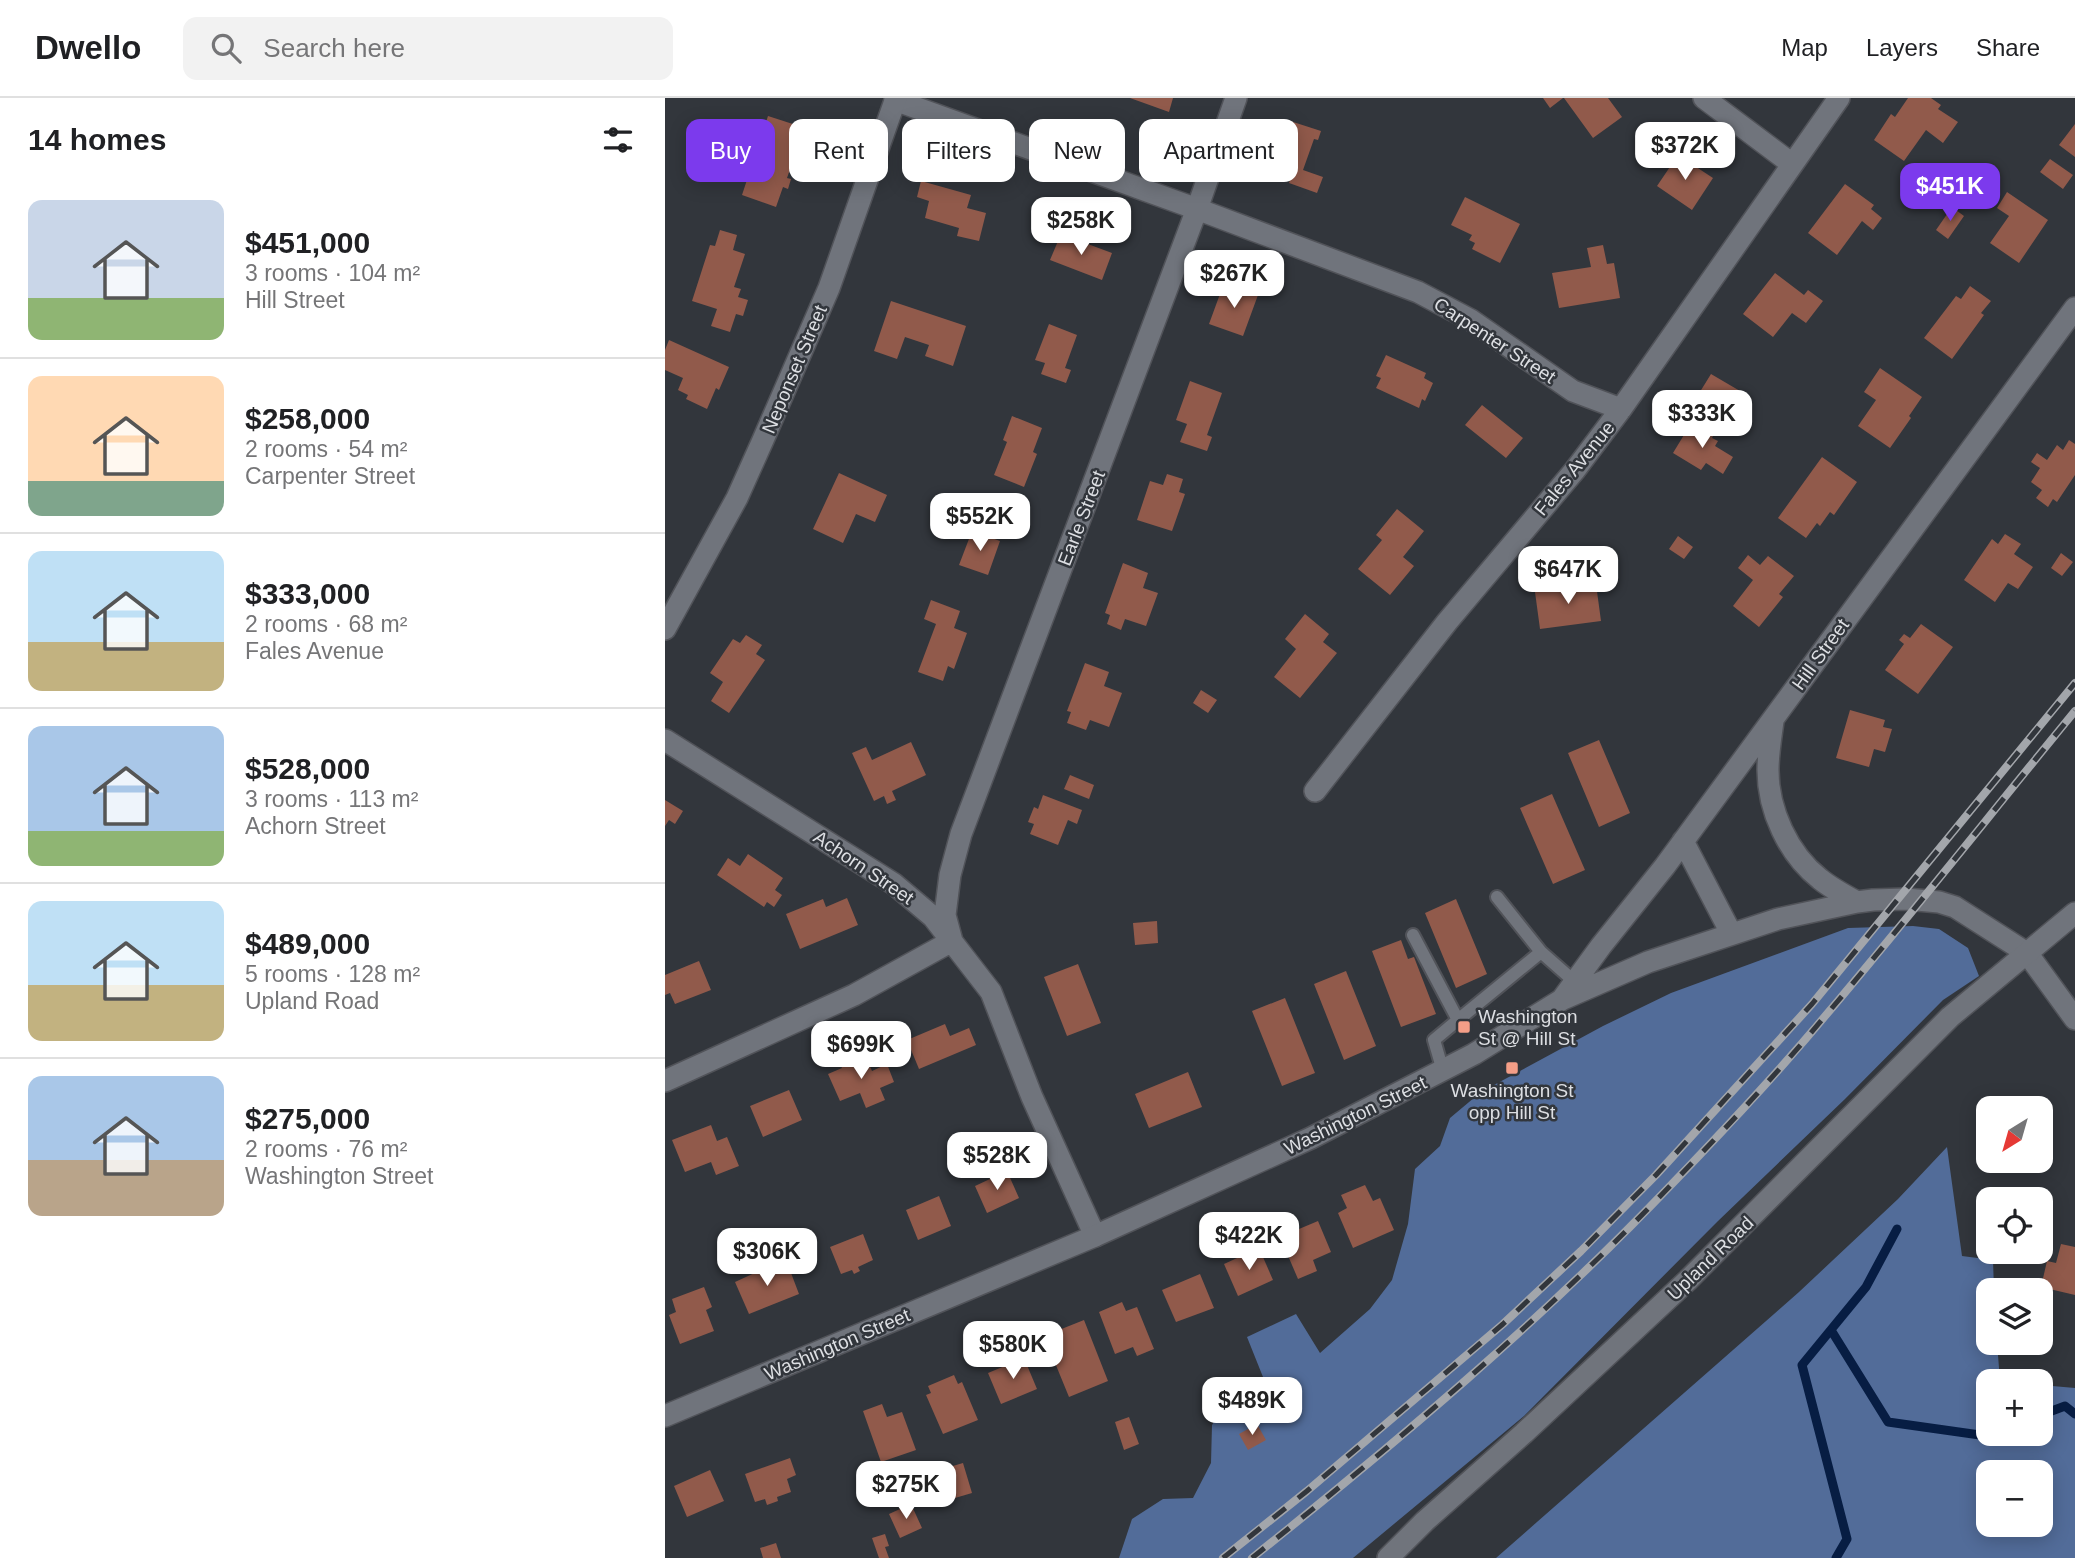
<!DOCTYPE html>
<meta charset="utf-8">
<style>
body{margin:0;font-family:Arial,sans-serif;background:#f2f2f2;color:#202124;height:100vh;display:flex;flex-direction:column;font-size:26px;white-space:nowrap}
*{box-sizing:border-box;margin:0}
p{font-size:23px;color:#757577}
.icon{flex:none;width:38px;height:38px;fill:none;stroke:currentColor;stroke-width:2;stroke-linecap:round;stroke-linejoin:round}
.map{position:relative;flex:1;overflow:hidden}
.details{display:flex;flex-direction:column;background:#fff;width:665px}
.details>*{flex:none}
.guide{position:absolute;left:21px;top:21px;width:665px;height:63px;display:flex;gap:14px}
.needle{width:46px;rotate:217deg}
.fabs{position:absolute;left:1311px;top:998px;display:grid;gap:14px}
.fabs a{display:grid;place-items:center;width:77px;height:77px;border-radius:14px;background:#fff;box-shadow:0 4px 18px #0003;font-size:35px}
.price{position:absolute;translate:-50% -60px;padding:0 16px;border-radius:14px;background:#fff;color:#222;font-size:23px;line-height:46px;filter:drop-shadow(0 2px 4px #0008)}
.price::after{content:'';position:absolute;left:50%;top:42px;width:21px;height:16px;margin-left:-10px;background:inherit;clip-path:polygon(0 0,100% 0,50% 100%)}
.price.active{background:#7c3aed;color:#fff}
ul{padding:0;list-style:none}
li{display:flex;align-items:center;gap:21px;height:175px;padding:0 28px}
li+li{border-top:2px solid #e0e0e0}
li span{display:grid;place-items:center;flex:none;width:196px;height:140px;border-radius:14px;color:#555}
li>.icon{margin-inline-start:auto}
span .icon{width:84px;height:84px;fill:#fffc;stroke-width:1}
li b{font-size:30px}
h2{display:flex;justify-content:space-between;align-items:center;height:84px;padding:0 28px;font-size:30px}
.pill{padding:0 24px;border-radius:14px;background:#fff;box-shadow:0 4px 18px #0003;font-size:24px;line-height:63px}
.pill.active{background:#7c3aed;color:#fff}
header{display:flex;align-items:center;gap:42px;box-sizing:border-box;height:98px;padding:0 35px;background:#fff;border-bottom:2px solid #e0e0e0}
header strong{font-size:33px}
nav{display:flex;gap:38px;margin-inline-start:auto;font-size:24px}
.search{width:490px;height:63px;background:#f2f2f2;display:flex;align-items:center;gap:18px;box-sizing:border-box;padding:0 24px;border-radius:14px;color:#757577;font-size:26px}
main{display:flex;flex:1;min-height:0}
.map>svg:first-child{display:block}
.forest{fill:#526c99;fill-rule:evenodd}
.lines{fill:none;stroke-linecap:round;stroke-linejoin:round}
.stream{stroke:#071d43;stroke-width:9}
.building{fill:#915a4b}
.service-casing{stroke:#515359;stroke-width:16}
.minor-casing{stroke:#515359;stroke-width:24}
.tertiary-casing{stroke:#515359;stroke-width:24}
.secondary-casing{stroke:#515359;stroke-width:24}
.service{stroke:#70747c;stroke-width:12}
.minor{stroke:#70747c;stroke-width:21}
.tertiary{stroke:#70747c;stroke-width:21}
.secondary{stroke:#70747c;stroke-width:21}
.rail-casing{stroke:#a3a6ab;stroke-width:8}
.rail{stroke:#32363c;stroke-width:5;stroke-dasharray:16;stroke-linecap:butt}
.poi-dot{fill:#f49e87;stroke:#32363c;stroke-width:2.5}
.labels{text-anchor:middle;stroke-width:5;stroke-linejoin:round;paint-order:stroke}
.street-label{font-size:19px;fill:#dddfe3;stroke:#32363c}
.poi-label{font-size:19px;fill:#dddfe3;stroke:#32363c;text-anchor:start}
</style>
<header>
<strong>Dwello</strong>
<div class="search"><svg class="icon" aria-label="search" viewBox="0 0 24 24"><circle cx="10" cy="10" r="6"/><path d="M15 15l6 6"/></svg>Search here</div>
<nav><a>Map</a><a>Layers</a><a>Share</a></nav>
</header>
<main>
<section class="details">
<h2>14 homes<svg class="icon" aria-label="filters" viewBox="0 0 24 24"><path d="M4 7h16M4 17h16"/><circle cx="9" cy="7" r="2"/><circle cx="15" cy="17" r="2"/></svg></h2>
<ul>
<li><span style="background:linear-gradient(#c9d6e8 70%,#8fb573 0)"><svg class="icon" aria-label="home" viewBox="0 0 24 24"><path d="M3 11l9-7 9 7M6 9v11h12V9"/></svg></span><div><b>$451,000</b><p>3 rooms · 104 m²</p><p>Hill Street</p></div></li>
<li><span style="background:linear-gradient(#ffd9b3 75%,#7fa58c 0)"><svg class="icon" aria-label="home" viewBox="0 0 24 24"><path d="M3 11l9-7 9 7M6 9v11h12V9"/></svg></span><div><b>$258,000</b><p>2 rooms · 54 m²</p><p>Carpenter Street</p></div></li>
<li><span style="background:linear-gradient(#bfe0f5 65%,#c2b280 0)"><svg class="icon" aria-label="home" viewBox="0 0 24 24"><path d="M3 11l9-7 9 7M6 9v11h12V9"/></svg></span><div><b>$333,000</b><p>2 rooms · 68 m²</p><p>Fales Avenue</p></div></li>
<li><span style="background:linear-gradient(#a9c7e8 75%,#8fb573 0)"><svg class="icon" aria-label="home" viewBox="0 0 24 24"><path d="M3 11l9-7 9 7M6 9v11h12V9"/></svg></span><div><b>$528,000</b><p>3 rooms · 113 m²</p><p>Achorn Street</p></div></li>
<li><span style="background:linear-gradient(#bfe0f5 60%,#c2b280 0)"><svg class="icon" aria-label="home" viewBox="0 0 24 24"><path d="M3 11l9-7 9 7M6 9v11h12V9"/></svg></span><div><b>$489,000</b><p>5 rooms · 128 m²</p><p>Upland Road</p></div></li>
<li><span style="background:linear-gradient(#a9c7e8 60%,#b9a48a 0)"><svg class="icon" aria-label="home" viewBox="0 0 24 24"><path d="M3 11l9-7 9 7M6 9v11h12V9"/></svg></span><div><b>$275,000</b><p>2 rooms · 76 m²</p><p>Washington Street</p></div></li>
</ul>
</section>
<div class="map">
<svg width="1410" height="1460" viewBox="0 0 1410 1460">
<rect width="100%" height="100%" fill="#32363c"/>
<path class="forest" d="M1248 828 1274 831 1303 850 1314 878 1278 902 1180 1001 1053 1123 859 1318 688 1460H454L467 1421 498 1401 528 1400 546 1365 547 1327 564 1301 600 1284 582 1239 631 1216 655 1255 705 1211 727 1182 743 1126 750 1071 775 1048 785 1020 816 994 938 928 1006 895 1183 830Z
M1282 1049 1297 1158 1328 1162 1329 1192H1323V1244H1332L1335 1283H1323V1335H1376V1287L1410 1290V1460H831L1134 1194 1233 1101ZM1323 1374H1376V1426H1323Z"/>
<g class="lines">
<path class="stream" d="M1166 1232 1223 1324 1322 1338 1329 1335
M1376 1317 1400 1308 1410 1316
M1171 1460 1182 1441 1137 1267 1201 1189 1232 1131"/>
</g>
<path class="building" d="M465 0H508L504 14Z
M878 0H898L885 10Z
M899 0H943L957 19 928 40Z
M1243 0H1266L1276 7 1273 11 1293 24 1278 45 1261 32 1239 63 1209 42 1226 16 1230 19Z
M103 18 134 28 124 59 129 60 122 80 126 81 123 91 118 89 111 109 77 97Z
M622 22 656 33 653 42 649 41 638 72 658 79 652 95 624 85 629 70 608 63Z
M1410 26V59L1394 47Z
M1013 57 1048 80 1027 112 992 88Z
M1385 61 1408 77 1398 91 1375 74Z
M256 83 306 97 302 110 321 115 314 143 292 138 294 130 260 120 264 103 252 99Z
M1180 86 1209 107 1206 111 1217 120 1208 132 1197 123 1172 157 1143 135Z
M1342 94 1383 122 1354 165 1325 145 1344 118 1332 110Z
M800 99 855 126 835 165 807 151 810 145 804 142 807 137 786 127Z
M1287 109 1299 118 1283 141 1271 132Z
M55 132 72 137 68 152 80 156 69 189 76 191 73 199 83 202 78 218 71 216 65 234 46 228 52 211 27 203 45 147 50 148Z
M396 136 447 155 437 182 385 162Z
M938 147 942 166 949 165 955 200 894 210 887 175 926 169 922 150Z
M1110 175 1139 197 1143 192 1158 203 1141 225 1127 215 1108 239 1078 216Z
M559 185 593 197 578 238 544 226Z
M1305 188 1326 203 1316 215 1319 217 1287 261 1259 240 1291 198 1296 201Z
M226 203 301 228 288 268 260 258 264 247 240 239 232 261 209 253Z
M384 226 412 237 400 270 406 272 401 285 376 276 380 265 370 262Z
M4 242 64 269 54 292 51 290 42 311 21 301 23 297 13 292 18 280 0 272V252Z
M721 257 761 275 759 280 768 285 760 303 757 301 754 310 711 290 716 280 711 278Z
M1215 270 1257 299 1244 318 1246 320 1225 350 1193 328 1211 302 1199 294Z
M1046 276 1075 293 1054 328 1025 310Z
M525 283 557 295 542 337 547 339 542 353 515 344 522 326 511 322Z
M817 307 858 340 841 360 800 327Z
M347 318 377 330 368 354 372 356 359 389 329 377 342 344 338 342Z
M1038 326 1050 334 1047 340 1053 343 1050 348 1068 359 1058 376 1041 365 1036 372 1008 355 1025 327 1034 332Z
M1404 342 1410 346V377L1392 404 1388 401 1383 409 1371 400 1377 392 1366 384 1375 370 1366 364 1372 355 1382 362 1392 347 1398 352Z
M1157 359 1192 384 1169 417 1165 414 1155 428 1152 425 1141 440 1113 420Z
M174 375 222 397 210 424 191 416 178 445 148 431Z
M502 376 518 381 514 394 520 396 507 433 472 422 485 383 498 387Z
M732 411 759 433 738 459 749 468 725 497 693 471 717 442 711 437Z
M307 433 335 443 323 477 294 467Z
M1340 436 1356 446 1349 456 1368 469 1353 491 1343 485 1330 504 1299 482 1327 441 1333 446Z
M1013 438 1028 449 1019 461 1004 451Z
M1396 455 1408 464 1397 478 1386 470Z
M1083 457 1095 467 1103 458 1129 478 1114 496 1118 499 1094 529 1068 508 1088 482 1073 470Z
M458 465 483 475 478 490 493 495 481 528 460 521 456 532 442 526 445 517 440 515Z
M931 486 936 523 875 531 870 494Z
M266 502 295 513 289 530 302 535 289 571 283 568 278 583 253 574 271 526 259 521Z
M640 516 664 536 658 544 672 555 635 600 609 579 631 551 620 541Z
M1256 526 1288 549 1253 596 1220 572 1239 546 1234 542 1239 536 1245 540Z
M81 537 97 547 91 556 100 562 64 615 46 603 58 584 45 575 68 541 75 545Z
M420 565 444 574 439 588 457 595 444 629 425 622 421 632 402 625 406 614 402 613Z
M536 592 552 602 543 615 528 605Z
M1185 612 1220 622 1218 629 1227 631 1220 654 1209 651 1204 669 1171 660Z
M934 642 965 715 934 729 903 655Z
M246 644 261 677 227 693 231 702 222 706 219 698 209 703 187 655 201 649 207 662Z
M405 677 429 687 424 701 399 691Z
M887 696 920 772 888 786 855 710Z
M378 697 417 712 412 726 403 722 393 747 365 736 369 726 363 724 369 709 373 711Z
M0 702 18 713 10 726 4 722 0 728Z
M83 756 118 780 110 792 117 797 109 809 102 804 99 809 52 777 63 760 75 768Z
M182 800 193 827 135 851 121 816 158 801 161 809Z
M791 801 822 876 791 890 760 815Z
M492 823 493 845 470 847 468 825Z
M736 842 743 861 749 859 771 916 736 929 707 853Z
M34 863 46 892 10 906 5 895 0 897V877Z
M413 866 436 925 402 938 379 879Z
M681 873 711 948 679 962 649 886Z
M620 900 650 975 617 988 587 913Z
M280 926 285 938 304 930 311 947 254 971 242 942Z
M183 957 187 965 201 959 207 973 222 966 229 984 215 990 220 1002 201 1010 195 995 175 1003 163 976 177 970 173 962Z
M523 974 537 1009 484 1030 470 996Z
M124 992 137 1022 98 1039 85 1008Z
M46 1027 52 1043 62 1039 74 1068 51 1077 46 1064 20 1074 7 1042Z
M342 1073 354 1100 322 1115 310 1088Z
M700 1087 708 1103 715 1100 729 1132 688 1150 673 1115 682 1110 676 1097Z
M274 1098 286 1128 253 1142 241 1112Z
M653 1123 666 1154 648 1162 652 1173 633 1181 615 1139Z
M198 1136 208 1162 193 1169 195 1173 189 1176 187 1172 176 1176 165 1149Z
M1396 1146 1410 1149V1197L1376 1189 1382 1163 1391 1165Z
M594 1150 608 1182 573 1198 559 1166Z
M107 1167 110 1173 123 1167 134 1196 84 1216 70 1184Z
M535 1176 549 1210 511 1224 497 1192Z
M39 1189 47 1209 41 1212 49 1233 15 1246 4 1217 11 1214 7 1201Z
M457 1204 461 1213 472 1209 489 1251 472 1258 468 1249 450 1256 434 1214Z
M419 1222 443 1283 404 1299 379 1238Z
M359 1260 372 1291 336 1306 323 1275Z
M289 1277 293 1286 297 1284 313 1322 278 1336 261 1297 266 1295 263 1288Z
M217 1306 222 1319 237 1314 251 1352 216 1364 198 1313Z
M464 1319 474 1346 459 1352 450 1324Z
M592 1326 601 1342 583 1352 574 1336Z
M125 1360 131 1377 122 1381 126 1394 112 1399 113 1403 102 1407 100 1401 90 1404 80 1376Z
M298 1365 307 1395 290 1400 281 1370Z
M45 1372 59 1403 22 1419 9 1388Z
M246 1406 257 1430 235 1440 224 1416Z
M220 1436 224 1448 220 1449 224 1460H214L207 1440Z
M111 1445 116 1460H98L95 1450Z"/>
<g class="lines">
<g class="service-casing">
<path id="service" d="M832 799 876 854 910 884
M748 837 793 922 876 854
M778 973 769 942 793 922"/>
</g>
<g class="minor-casing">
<path id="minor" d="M1039 0 1127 66
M230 2 532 111 753 194 806 222 908 293 956 311
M0 642 229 786 268 819 326 894 367 999 430 1138
M650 693 782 524 910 372 956 311 1174 0
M0 983 189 897 287 843 280 817 285 777 296 736 532 111 571 0"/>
</g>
<g class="tertiary-casing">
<path id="tertiary" d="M0 531 72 400 98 342 164 190 231 0
M1108 623C1106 639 1103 655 1103 672 1103 712 1123 756 1155 781 1166 790 1179 797 1192 804
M1018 743 1066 835
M898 900 936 848 1000 768 1410 210
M0 1318 430 1138 646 1040 809 956 898 901 983 864 1113 821 1192 804 1208 802 1241 801 1274 804 1290 809 1362 855 1410 921"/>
</g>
<g class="secondary-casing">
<path id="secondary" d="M723 1460 760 1423 859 1335 1023 1182 1285 919 1410 815"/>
</g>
<use href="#service" class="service"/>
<use href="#minor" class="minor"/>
<use href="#tertiary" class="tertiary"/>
<use href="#secondary" class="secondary"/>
<g class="rail-casing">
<path id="rail" d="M558 1460 642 1393 838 1226 916 1153 991 1077 1147 906 1410 585
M587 1460C732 1344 876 1223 1005 1088 1058 1033 1112 976 1161 917 1246 817 1327 714 1410 613"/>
</g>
<use href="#rail" class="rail"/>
</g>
<g class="poi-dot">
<rect x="792" y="922" width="14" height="14" rx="3.5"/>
<rect x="840" y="963" width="14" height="14" rx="3.5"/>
</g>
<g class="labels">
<g class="street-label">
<text transform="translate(830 242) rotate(33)" y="7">Carpenter Street</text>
<text transform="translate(129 271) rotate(-67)" y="7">Neponset Street</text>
<text transform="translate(909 370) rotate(-51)" y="7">Fales Avenue</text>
<text transform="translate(416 420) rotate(-69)" y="7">Earle Street</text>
<text transform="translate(1155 556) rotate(-54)" y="7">Hill Street</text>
<text transform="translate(199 769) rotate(34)" y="7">Achorn Street</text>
<text transform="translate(690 1017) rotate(-26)" y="7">Washington Street</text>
<text transform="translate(1045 1160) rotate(-44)" y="7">Upland Road</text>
<text transform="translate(172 1246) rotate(-23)" y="7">Washington Street</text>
</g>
<g class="poi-label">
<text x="813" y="925">Washington<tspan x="813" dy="22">St @ Hill St</tspan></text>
<text x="847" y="999" text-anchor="middle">Washington St<tspan x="847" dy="22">opp Hill St</tspan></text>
</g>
</g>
</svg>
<div class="fabs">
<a><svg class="needle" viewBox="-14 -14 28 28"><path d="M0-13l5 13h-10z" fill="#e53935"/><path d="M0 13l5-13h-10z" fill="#757577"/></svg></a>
<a><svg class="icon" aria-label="locate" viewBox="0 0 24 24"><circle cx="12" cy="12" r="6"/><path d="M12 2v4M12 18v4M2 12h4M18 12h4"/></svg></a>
<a><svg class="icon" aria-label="layers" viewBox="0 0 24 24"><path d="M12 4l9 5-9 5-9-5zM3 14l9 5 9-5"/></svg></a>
<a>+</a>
<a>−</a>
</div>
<b class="price" style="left:1020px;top:84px">$372K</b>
<b class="price active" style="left:1285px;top:125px">$451K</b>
<b class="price" style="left:416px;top:159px">$258K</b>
<b class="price" style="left:569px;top:212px">$267K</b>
<b class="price" style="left:1037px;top:352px">$333K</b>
<b class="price" style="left:315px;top:455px">$552K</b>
<b class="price" style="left:903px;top:508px">$647K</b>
<b class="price" style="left:196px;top:983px">$699K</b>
<b class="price" style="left:332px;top:1094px">$528K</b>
<b class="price" style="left:584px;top:1174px">$422K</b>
<b class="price" style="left:102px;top:1190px">$306K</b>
<b class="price" style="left:348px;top:1283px">$580K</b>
<b class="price" style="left:587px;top:1339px">$489K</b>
<b class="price" style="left:241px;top:1423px">$275K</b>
<div class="guide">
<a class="pill active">Buy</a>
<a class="pill">Rent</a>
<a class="pill">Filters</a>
<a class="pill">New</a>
<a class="pill">Apartment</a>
</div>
</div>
</main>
